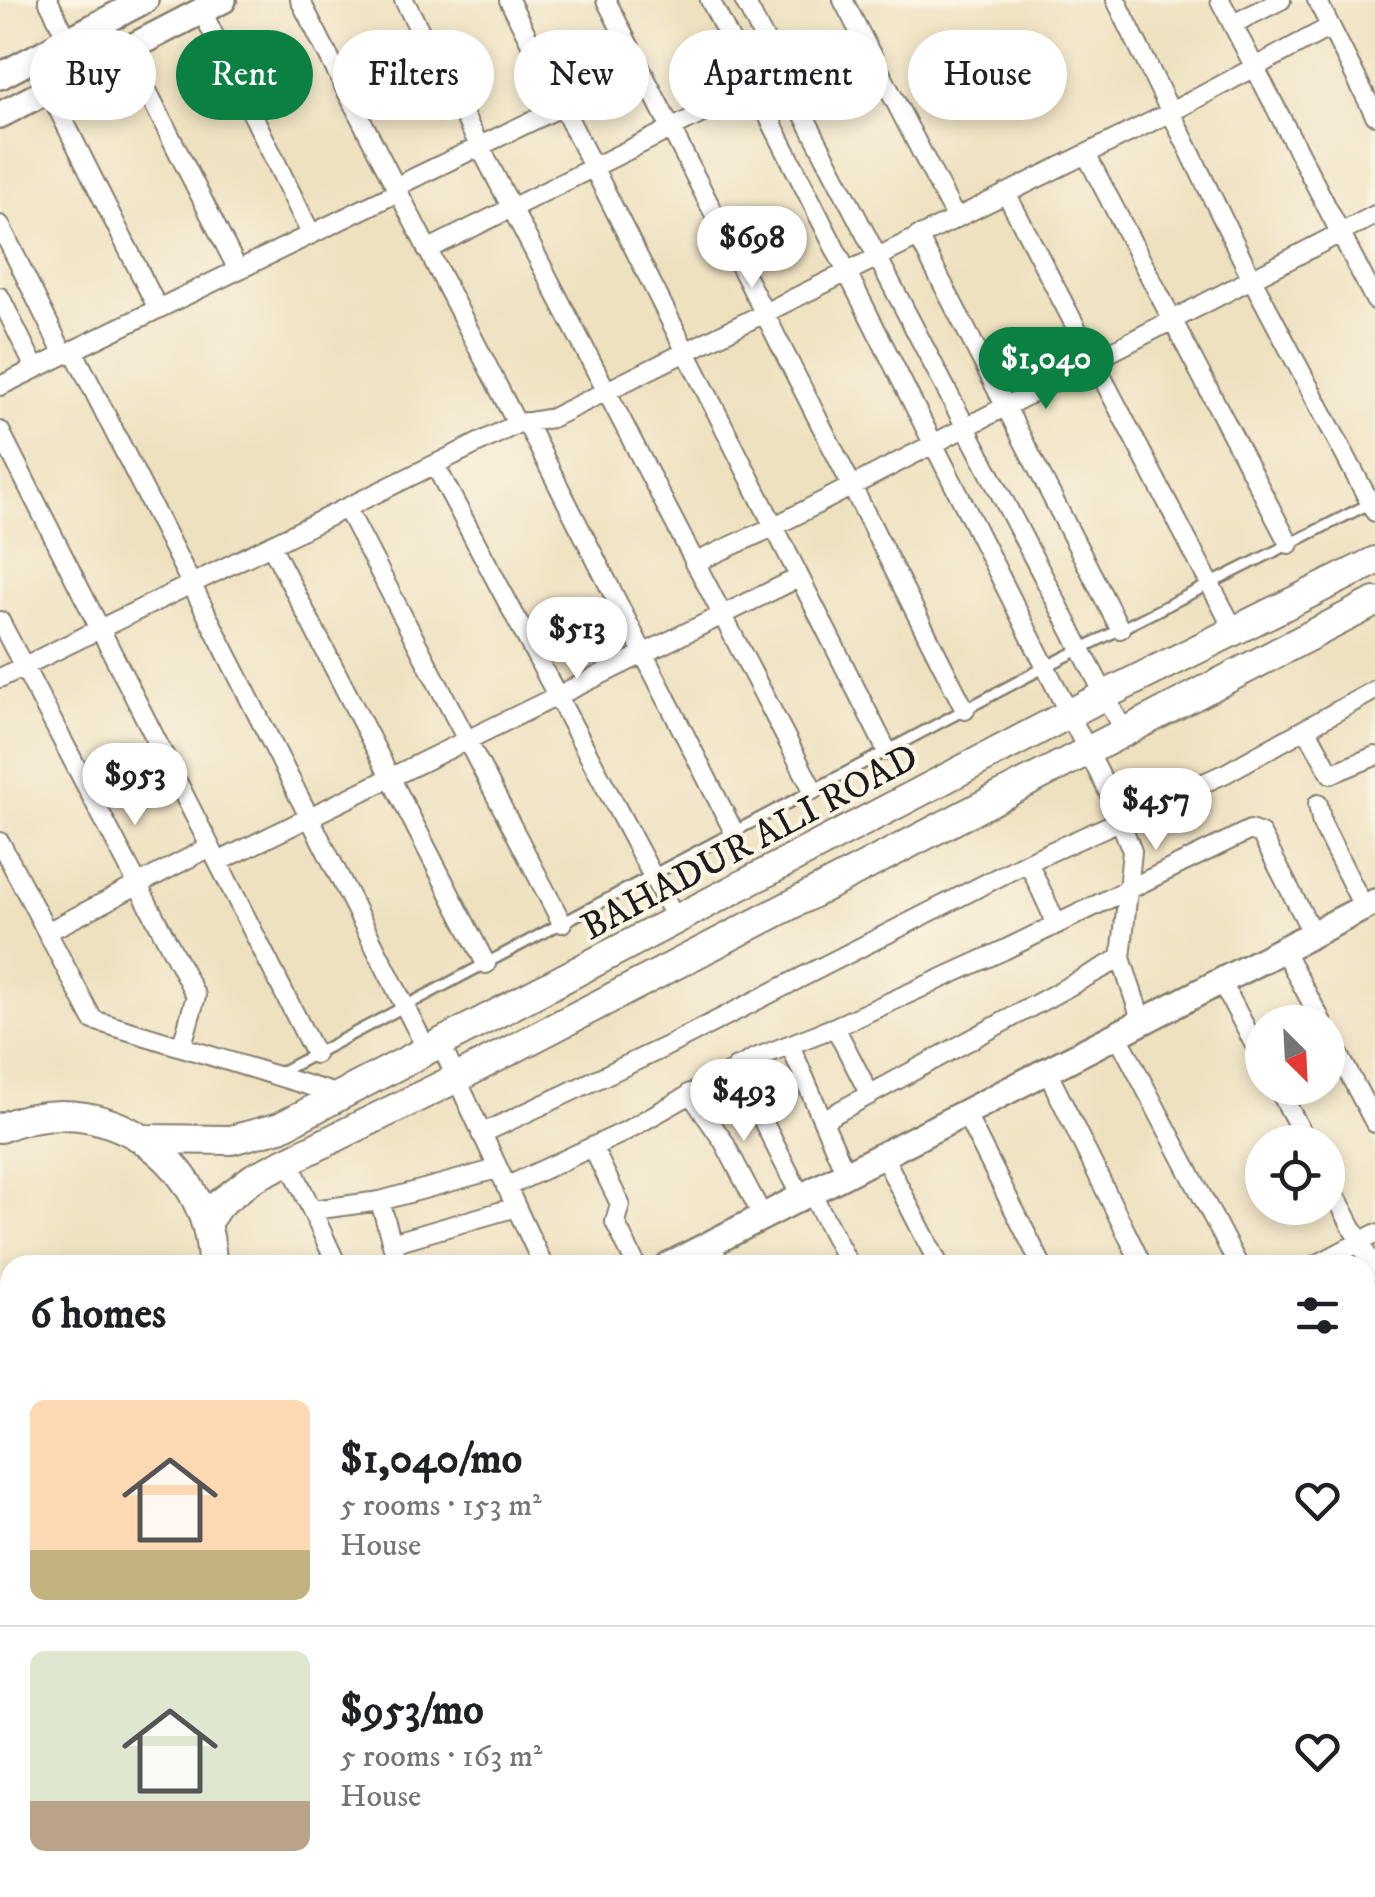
<!DOCTYPE html>
<meta charset="utf-8">
<style>
body{margin:0;font-family:"IM FELL DW Pica",serif;background:#f6f6f6;color:#202124;height:100vh;display:flex;flex-direction:column;font-size:38px;white-space:nowrap}
*{box-sizing:border-box;margin:0}
p{font-size:32px;color:#757577}
.icon{flex:none;width:55px;height:55px;fill:none;stroke:currentColor;stroke-width:2;stroke-linecap:round;stroke-linejoin:round}
.map{position:relative;flex:1;overflow:hidden}
.side{position:absolute;left:0px;top:1255px;width:1375px;height:642px;display:flex;flex-direction:column;background:#fff;border-radius:30px 30px 0 0;box-shadow:0 5px 15px #0003}
.side>*{flex:none}
.top-card{position:absolute;left:30px;top:30px;width:1315px;height:90px;display:flex;gap:20px}
.needle{width:65px;rotate:156deg}
.buttons{position:absolute;left:1245px;top:1005px;display:grid;gap:20px}
.buttons a{display:grid;place-items:center;width:100px;height:100px;border-radius:50%;background:#fff;box-shadow:0 5px 15px #0003;font-size:50px}
.price{position:absolute;translate:-50% -85px;padding:0 22px;border-radius:35px;background:#fff;color:#222;font-size:32px;line-height:65px;filter:drop-shadow(0 2px 5px #0008)}
.price::after{content:'';position:absolute;left:50%;top:60px;width:30px;height:22px;margin-left:-15px;background:inherit;clip-path:polygon(0 0,100% 0,50% 100%)}
.price.current{background:#0b8043;color:#fff}
ul{padding:0;list-style:none}
li{display:flex;align-items:center;gap:30px;height:250px;padding:0 30px}
li+li{border-top:2px solid #e0e0e0}
li span{display:grid;place-items:center;flex:none;width:280px;height:200px;border-radius:15px;color:#555}
li>.icon{margin-inline-start:auto}
span .icon{width:120px;height:120px;fill:#fffc;stroke-width:1}
li b{font-size:42px}
h2{display:flex;justify-content:space-between;align-items:center;height:120px;padding:0 30px;font-size:42px}
.chip{padding:0 35px;border-radius:45px;background:#fff;box-shadow:0 5px 15px #0003;font-size:35px;line-height:90px}
.chip.current{background:#0b8043;color:#fff}
.map>svg:first-child{display:block}
.lines{fill:none;stroke-linecap:round;stroke-linejoin:round}
.lane-casing{stroke:#857e6e;stroke-width:14}
.street-casing{stroke:#857e6e;stroke-width:22}
.secondary-casing{stroke:#857e6e;stroke-width:30}
.primary-casing{stroke:#857e6e;stroke-width:32}
.lane{stroke:#fff;stroke-width:9}
.street{stroke:#fff;stroke-width:18}
.secondary{stroke:#fff;stroke-width:25}
.primary{stroke:#fff;stroke-width:28}
.labels{text-anchor:middle;stroke-width:8;stroke-linejoin:round;paint-order:stroke}
.street-label{font-size:38px;fill:#1c1c1c;stroke:#fcf5e5}
</style>
<div class="map">
<svg width="1375" height="1897" viewBox="0 0 1375 1897">
<rect width="100%" height="100%" fill="#fcf5e5"/>
<filter id="ink" filterUnits="userSpaceOnUse"><feTurbulence type="fractalNoise" baseFrequency=".01" numOctaves="2"/><feDisplacementMap in="SourceGraphic" scale="20" xChannelSelector="R" yChannelSelector="G"/><feConvolveMatrix kernelMatrix="1 2 1 2 8 2 1 2 1" color-interpolation-filters="sRGB"/></filter>
<filter id="wash" filterUnits="userSpaceOnUse"><feTurbulence type="fractalNoise" baseFrequency=".0048" numOctaves="4" result="noise"/><feDisplacementMap in="SourceGraphic" scale="40" xChannelSelector="R" yChannelSelector="G"/><feGaussianBlur stdDeviation="2.25" result="paint"/><feColorMatrix in="noise" values="0 0 0 0 0 0 0 0 0 0 0 0 0 0 0 0 0 1.4 0 .05"/><feComposite in="paint" operator="in"/></filter>
<g filter="url(#wash)">
<rect width="100%" height="100%" fill="#eee1c0"/>
</g>
<g filter="url(#ink)">
<g class="lines">
<g class="lane-casing">
<path id="lane" d="M279 1073 1047 666 1373 502
M0 1564 10 1559
M362 1888 367 1897"/>
</g>
<g class="street-casing">
<path id="street" d="M48 0 68 40
M300 0 517 424
M404 0 813 790
M509 0 887 751
M606 0 965 710
M710 0 1109 793 1132 851 1121 958 1142 1022
M744 0 1124 732
M843 0 955 217
M1116 0 1252 279 1375 512
M1220 0 1375 300
M1317 0 1375 115
M202 11 311 234
M1233 24 1281 0
M126 49 238 270
M49 91 158 309
M1086 154 1289 544
M395 187 561 107
M1006 193 1234 630
M0 225 64 355
M918 236 1120 629
M427 250 755 87
M0 297 35 368
M73 350 428 1052
M0 386 398 192
M526 422 734 832
M0 431 315 1054
M435 465 677 922
M347 509 562 923
M272 547 486 964
M694 563 773 527 1375 215
M0 621 196 996 182 1045
M0 678 517 424 552 418 1171 112 1330 27
M1307 730 1331 774 1375 756
M1318 804 1322 824 1364 908
M0 842 93 1020 343 1096
M218 862 798 578
M1028 862 1056 923
M47 932 210 847
M1283 949 1322 1022
M1221 981 1262 1059
M835 1027 870 1095
M1117 1034 1238 1265
M1328 1034 1375 1123
M441 1045 543 1265
M790 1045 846 1174
M736 1067 801 1197
M1047 1071 1142 1265
M1278 1088 1307 1142
M690 1093 724 1142 763 1217
M965 1113 1042 1265
M823 1120 1121 958
M481 1134 665 1047 1028 862 1226 773 1375 690
M593 1148 620 1204 615 1222 636 1265
M883 1155 939 1265
M288 1159 337 1265
M1328 1181 1375 1271
M506 1187 622 1133 753 1059 835 1027 1004 950 1250 830 1261 834 1313 934
M811 1192 849 1265
M380 1201 398 1265
M313 1210 380 1201 497 1169
M392 1243 516 1207
M710 1244 721 1265
M1316 1265 1375 1234
M1365 1443 1375 1438
M1365 1506 1375 1526
M0 1669 10 1665
M1365 1692 1375 1710
M1365 1752 1375 1747
M1365 1874 1375 1892
M322 1888 327 1897
M536 1888 541 1897
M635 1888 640 1897
M734 1888 739 1897
M866 1888 871 1897
M1162 1888 1167 1897
M1267 1888 1272 1897
M570 1897 589 1888
M1087 1897 1105 1888"/>
</g>
<g class="secondary-casing">
<path id="secondary" d="M0 76 145 0
M0 115 223 0
M669 1265 1375 902
M408 1888 413 1897"/>
</g>
<g class="primary-casing">
<path id="primary" d="M0 1128C100 1084 210 1157 212 1265
M146 1139 231 1140 280 1127 1105 695 1375 561
M206 1223 219 1204 253 1178 455 1079 1375 602
M0 1399 10 1403"/>
</g>
<use href="#lane" class="lane"/>
<use href="#street" class="street"/>
<use href="#secondary" class="secondary"/>
<use href="#primary" class="primary"/>
</g>
</g>
<g class="labels">
<g class="street-label">
<text transform="translate(749 841) rotate(-28)" y="13">BAHADUR ALI ROAD</text>
</g>
</g>
</svg>
<div class="buttons">
<a><svg class="needle" viewBox="-14 -14 28 28"><path d="M0-13l5 13h-10z" fill="#e53935"/><path d="M0 13l5-13h-10z" fill="#757577"/></svg></a>
<a><svg class="icon" aria-label="locate" viewBox="0 0 24 24"><circle cx="12" cy="12" r="6"/><path d="M12 2v4M12 18v4M2 12h4M18 12h4"/></svg></a>
</div>
<b class="price" style="left:752px;top:291px">$698</b>
<b class="price current" style="left:1046px;top:412px">$1,040</b>
<b class="price" style="left:577px;top:682px">$513</b>
<b class="price" style="left:135px;top:828px">$953</b>
<b class="price" style="left:1156px;top:853px">$457</b>
<b class="price" style="left:744px;top:1144px">$493</b>
<div class="top-card">
<a class="chip">Buy</a>
<a class="chip current">Rent</a>
<a class="chip">Filters</a>
<a class="chip">New</a>
<a class="chip">Apartment</a>
<a class="chip">House</a>
</div>
<section class="side">
<h2>6 homes<svg class="icon" aria-label="filters" viewBox="0 0 24 24"><path d="M4 7h16M4 17h16"/><circle cx="9" cy="7" r="2"/><circle cx="15" cy="17" r="2"/></svg></h2>
<ul>
<li><span style="background:linear-gradient(#ffd9b3 75%,#c2b280 0)"><svg class="icon" aria-label="home" viewBox="0 0 24 24"><path d="M3 11l9-7 9 7M6 9v11h12V9"/></svg></span><div><b>$1,040/mo</b><p>5 rooms · 153 m²</p><p>House</p></div><svg class="icon" aria-label="heart" viewBox="0 0 24 24"><path d="M12 20l-8-8c-3-5 5-10 8-4 3-6 11-1 8 4z"/></svg></li>
<li><span style="background:linear-gradient(#dfe7d0 75%,#b9a48a 0)"><svg class="icon" aria-label="home" viewBox="0 0 24 24"><path d="M3 11l9-7 9 7M6 9v11h12V9"/></svg></span><div><b>$953/mo</b><p>5 rooms · 163 m²</p><p>House</p></div><svg class="icon" aria-label="heart" viewBox="0 0 24 24"><path d="M12 20l-8-8c-3-5 5-10 8-4 3-6 11-1 8 4z"/></svg></li>
</ul>
</section>
</div>
